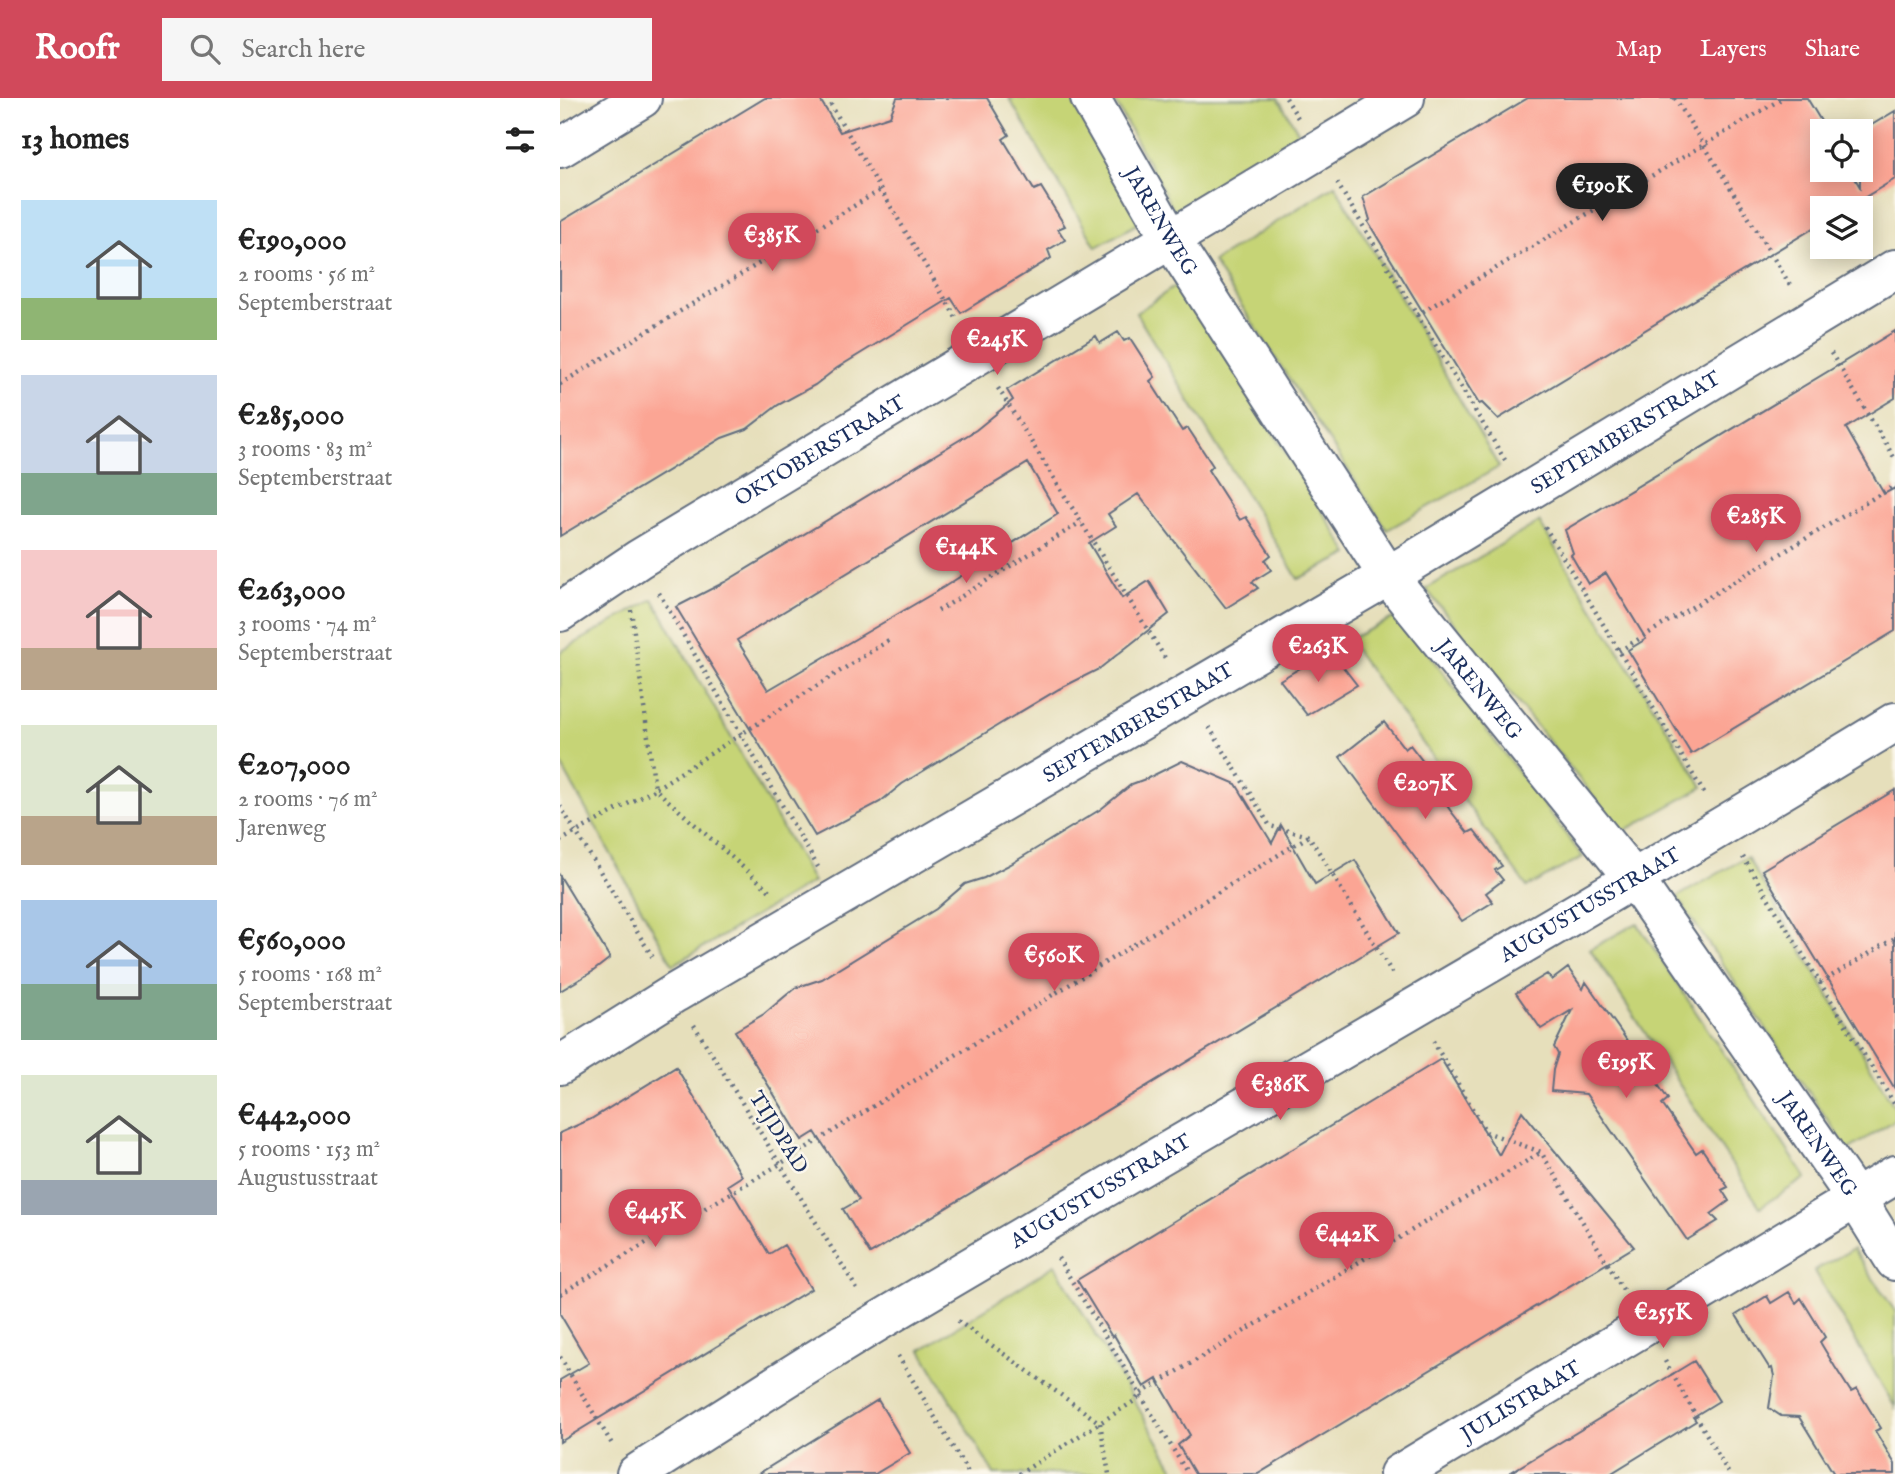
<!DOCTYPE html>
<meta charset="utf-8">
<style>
body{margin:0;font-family:"IM FELL English",serif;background:#f6f6f6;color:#222;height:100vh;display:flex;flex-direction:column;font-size:26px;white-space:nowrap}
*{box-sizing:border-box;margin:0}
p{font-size:23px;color:#767676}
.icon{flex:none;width:38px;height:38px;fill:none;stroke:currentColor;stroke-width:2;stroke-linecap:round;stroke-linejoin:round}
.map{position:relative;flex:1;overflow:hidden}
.drawer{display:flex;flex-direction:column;background:#fff;width:560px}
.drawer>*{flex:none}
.controls{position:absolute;left:1250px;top:21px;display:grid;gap:14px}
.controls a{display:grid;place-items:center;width:63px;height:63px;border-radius:0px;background:#fff;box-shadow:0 4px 18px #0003;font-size:35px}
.price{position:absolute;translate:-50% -60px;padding:0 16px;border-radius:24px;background:#d1495b;color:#fff;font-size:23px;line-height:46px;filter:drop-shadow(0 2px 4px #0008)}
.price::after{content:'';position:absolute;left:50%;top:42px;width:21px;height:16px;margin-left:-10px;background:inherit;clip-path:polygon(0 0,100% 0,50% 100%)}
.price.current{background:#222;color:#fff}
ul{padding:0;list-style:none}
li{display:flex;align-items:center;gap:21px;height:175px;padding:0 21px}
li span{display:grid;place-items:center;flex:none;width:196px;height:140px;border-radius:0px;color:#555}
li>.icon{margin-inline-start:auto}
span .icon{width:84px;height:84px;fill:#fffc;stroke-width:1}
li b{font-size:30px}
h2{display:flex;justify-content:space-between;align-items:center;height:84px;padding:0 21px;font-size:30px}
header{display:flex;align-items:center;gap:42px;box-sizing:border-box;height:98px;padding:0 35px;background:#d1495b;color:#fff}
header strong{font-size:33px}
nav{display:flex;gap:38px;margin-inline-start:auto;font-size:24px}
.search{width:490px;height:63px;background:#f6f6f6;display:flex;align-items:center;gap:18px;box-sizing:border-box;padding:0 24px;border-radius:0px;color:#767676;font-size:26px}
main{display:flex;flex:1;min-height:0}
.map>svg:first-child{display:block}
.green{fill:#c6d476;stroke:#70826a;stroke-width:2}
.building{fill:#fba594;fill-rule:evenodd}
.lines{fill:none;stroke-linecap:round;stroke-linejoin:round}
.minor-casing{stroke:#626d7f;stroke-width:42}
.path{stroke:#626d7f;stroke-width:4.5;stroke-dasharray:2 5;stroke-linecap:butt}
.minor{stroke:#fff;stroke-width:38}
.labels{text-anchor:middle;stroke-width:5;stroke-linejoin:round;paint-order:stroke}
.street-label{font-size:21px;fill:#1b2f5e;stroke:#fbf7ec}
</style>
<header>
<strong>Roofr</strong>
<div class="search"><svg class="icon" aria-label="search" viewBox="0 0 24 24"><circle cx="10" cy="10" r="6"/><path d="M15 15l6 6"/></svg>Search here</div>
<nav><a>Map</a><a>Layers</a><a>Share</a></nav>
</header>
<main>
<section class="drawer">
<h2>13 homes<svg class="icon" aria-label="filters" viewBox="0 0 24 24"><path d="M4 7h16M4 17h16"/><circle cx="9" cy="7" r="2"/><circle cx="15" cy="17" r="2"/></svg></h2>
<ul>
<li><span style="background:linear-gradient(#bfe0f5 70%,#8fb573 0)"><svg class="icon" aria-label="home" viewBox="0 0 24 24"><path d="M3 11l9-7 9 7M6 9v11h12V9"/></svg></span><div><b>€190,000</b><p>2 rooms · 56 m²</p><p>Septemberstraat</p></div></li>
<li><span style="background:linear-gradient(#c9d6e8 70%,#7fa58c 0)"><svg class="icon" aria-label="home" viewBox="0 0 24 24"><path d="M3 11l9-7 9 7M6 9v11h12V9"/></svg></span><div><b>€285,000</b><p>3 rooms · 83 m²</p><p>Septemberstraat</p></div></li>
<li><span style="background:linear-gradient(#f6c9c9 70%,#b9a48a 0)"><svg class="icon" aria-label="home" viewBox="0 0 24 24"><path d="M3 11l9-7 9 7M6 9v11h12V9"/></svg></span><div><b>€263,000</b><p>3 rooms · 74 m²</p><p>Septemberstraat</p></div></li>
<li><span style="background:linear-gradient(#dfe7d0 65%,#b9a48a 0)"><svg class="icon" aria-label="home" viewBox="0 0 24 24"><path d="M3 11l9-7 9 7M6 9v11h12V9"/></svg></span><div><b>€207,000</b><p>2 rooms · 76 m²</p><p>Jarenweg</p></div></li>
<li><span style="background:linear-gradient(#a9c7e8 60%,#7fa58c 0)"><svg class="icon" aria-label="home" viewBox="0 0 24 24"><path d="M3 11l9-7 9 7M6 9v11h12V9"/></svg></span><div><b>€560,000</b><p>5 rooms · 168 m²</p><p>Septemberstraat</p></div></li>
<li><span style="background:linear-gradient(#dfe7d0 75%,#9aa5b1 0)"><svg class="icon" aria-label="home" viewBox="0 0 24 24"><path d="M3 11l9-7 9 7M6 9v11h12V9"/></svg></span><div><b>€442,000</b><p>5 rooms · 153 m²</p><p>Augustusstraat</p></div></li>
</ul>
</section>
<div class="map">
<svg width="1335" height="1376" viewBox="0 0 1335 1376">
<rect width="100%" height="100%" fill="#fbf7ec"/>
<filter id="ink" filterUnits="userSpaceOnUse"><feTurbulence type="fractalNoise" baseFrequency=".0143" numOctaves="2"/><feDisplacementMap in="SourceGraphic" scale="14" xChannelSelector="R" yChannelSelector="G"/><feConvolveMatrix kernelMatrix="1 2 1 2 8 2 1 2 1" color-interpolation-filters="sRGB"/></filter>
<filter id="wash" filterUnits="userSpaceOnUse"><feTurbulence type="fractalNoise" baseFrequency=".00686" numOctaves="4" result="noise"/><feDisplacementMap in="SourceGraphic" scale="28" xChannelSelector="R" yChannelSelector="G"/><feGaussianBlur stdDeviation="1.57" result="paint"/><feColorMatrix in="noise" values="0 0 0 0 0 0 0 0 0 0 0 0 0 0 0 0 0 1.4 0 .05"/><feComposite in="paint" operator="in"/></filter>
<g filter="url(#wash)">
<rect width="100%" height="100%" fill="#e6dfbb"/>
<path class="green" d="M449 0H514L584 122 536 149Z
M553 0H718L740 37 614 113Z
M775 87 939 369 827 432 653 164Z
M620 185 789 456 738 481 576 215Z
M979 424 1143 689 1062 734 866 491Z
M93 501 253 784 113 867 0 665V554Z
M839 517 1023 759 967 789 788 542Z
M1187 759 1335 1010V1022L1288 1052 1117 799Z
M1077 825 1246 1080 1200 1109 1030 851Z
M1293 1151 1335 1213V1309L1254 1173Z
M495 1167 617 1376H434L361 1252Z"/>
<g id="blocks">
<path class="building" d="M205 0H259L280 34 330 18 337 0H427L449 37 443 41 474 92 481 89 505 128 498 131 505 142 488 152 491 160 401 215 391 200 277 270 255 287 218 307 187 331 162 340 0 438V124Z
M968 0H1247L1267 33H1262V72H1290L1300 89V34L1335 13V81L1287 110H1262V125L938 321 922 305 919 306 866 219 808 124 810 122 803 99Z
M1335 233V300L1286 330 1324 396 1335 390V533L1131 656 1068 552 1086 541 1046 475 1028 486 1011 457 1013 455 1005 432Z
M558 234 564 243 570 240 595 279 590 283 622 333 628 330 653 368 648 372 680 422 686 419 711 457 705 462 711 472 692 484 698 490 666 510 578 396 548 416 556 428 529 445 562 500 589 483 609 516 539 571 499 591 445 623 342 686 320 704 255 738 116 509 165 484 416 332 453 302 447 292 536 238 540 245ZM468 365 498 416 384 489 208 592 177 542Z
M773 556 797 587 747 617 720 582 752 563 756 569Z
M824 624 845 651 850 647 878 683 873 687 890 712 908 735 914 732 942 768 935 772 943 782 926 795 933 804 902 823 780 659Z
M622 663 676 686 712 745 721 727 755 786 795 762 839 835 310 1156 283 1111 299 1102 255 1034 242 1042 175 933 204 916 235 890 262 881 376 811 405 786 424 780 451 766 541 711 572 686 588 680Z
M1335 692V991L1202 772Z
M0 778 50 860 32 874 0 893Z
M1008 870 1023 891 1026 884 1108 1001 1102 1006 1136 1055 1142 1051 1168 1089 1162 1092 1169 1103 1151 1116 1158 1123 1127 1142 1026 996 991 993 993 972 998 956 994 949 1012 912 981 931 956 895 987 876 992 882Z
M881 961 939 1057 962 1013 1074 1149 698 1376H635L618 1347 630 1337 597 1281 584 1289 554 1237 552 1239 517 1182Z
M116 969 182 1078 168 1087 209 1156 224 1147 251 1191 0 1344V1282L29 1265 0 1216V1035L31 1021Z
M1229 1194 1236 1205 1241 1200 1265 1239 1260 1244 1275 1269 1291 1294 1297 1291 1321 1330 1315 1333 1335 1366V1376H1274L1239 1319 1221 1318 1209 1310 1214 1278 1212 1270 1210 1271 1176 1217 1207 1198 1211 1205Z
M1134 1263 1159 1303 1133 1319 1136 1323 1050 1376H948Z
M318 1302 350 1355 315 1376H198Z"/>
</g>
</g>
<g filter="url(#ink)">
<use href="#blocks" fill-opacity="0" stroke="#626d7f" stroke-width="2"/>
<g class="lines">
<g class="minor-casing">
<g id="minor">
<path id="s1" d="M530 0 610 140 828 478 1074 781 1297 1102 1335 1163"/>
<path d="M0 50 82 0"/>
<path id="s2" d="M0 514 79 461 845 0"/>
<path id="s3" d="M0 967 115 895 828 478 1335 171"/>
<path id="s4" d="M76 1376C157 1325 237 1272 319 1223 657 1022 999 829 1335 624"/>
<path id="s5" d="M839 1376 1335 1077"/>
</g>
</g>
<path class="path" d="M267 0 398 223
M726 0 738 20
M1115 0 1232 190
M777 85 945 362
M857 217 1223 0
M1271 255 1335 361
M0 286 322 91
M438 290 607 563
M985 429 1144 695
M99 495 258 769
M71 512 95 691 332 540
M378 513 521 424
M1059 553 1335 387
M649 629 710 728 749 738 834 878
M0 708 95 863
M0 743 95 691 212 795
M1183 759 1335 1007
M1260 885 1335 840
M134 927 297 1191
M873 943 926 1034 981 1054 1065 1195
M498 1160 628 1376
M0 1196 220 1066 749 738
M398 1223 540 1325 549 1376
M338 1258 409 1376
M0 1259 52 1346
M1105 1263 1169 1376
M459 1376 576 1302 580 1296 980 1055"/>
<use href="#minor" class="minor"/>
</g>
</g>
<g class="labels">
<g class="street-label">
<text dy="7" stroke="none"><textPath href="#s1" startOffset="142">JARENWEG</textPath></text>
<text dy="7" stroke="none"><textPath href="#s3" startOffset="1239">SEPTEMBERSTRAAT</textPath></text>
<text dy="7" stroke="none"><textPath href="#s2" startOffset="306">OKTOBERSTRAAT</textPath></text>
<text dy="7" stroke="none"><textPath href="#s1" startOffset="709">JARENWEG</textPath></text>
<text dy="7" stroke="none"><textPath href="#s3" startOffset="672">SEPTEMBERSTRAAT</textPath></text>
<text dy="7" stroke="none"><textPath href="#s4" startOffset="1111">AUGUSTUSSTRAAT</textPath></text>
<text transform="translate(219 1034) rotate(58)" y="7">TIJDPAD</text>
<text dy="7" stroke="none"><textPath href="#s1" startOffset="1276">JARENWEG</textPath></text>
<text dy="7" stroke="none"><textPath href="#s4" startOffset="544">AUGUSTUSSTRAAT</textPath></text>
<text dy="7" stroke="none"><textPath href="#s5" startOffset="142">JULISTRAAT</textPath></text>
</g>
</g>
</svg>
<div class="controls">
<a><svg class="icon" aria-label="locate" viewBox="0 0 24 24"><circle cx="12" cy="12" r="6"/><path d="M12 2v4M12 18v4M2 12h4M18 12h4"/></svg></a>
<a><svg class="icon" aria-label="layers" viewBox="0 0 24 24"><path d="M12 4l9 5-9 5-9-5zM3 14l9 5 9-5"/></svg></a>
</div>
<b class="price current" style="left:1042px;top:125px">€190K</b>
<b class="price" style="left:212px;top:175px">€385K</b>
<b class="price" style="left:437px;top:279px">€245K</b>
<b class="price" style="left:1196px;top:456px">€285K</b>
<b class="price" style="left:406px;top:487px">€144K</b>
<b class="price" style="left:758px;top:586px">€263K</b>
<b class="price" style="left:865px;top:723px">€207K</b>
<b class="price" style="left:494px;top:895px">€560K</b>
<b class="price" style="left:1066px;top:1002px">€195K</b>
<b class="price" style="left:720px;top:1024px">€386K</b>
<b class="price" style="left:95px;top:1151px">€445K</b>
<b class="price" style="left:787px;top:1174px">€442K</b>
<b class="price" style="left:1103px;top:1252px">€255K</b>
</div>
</main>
